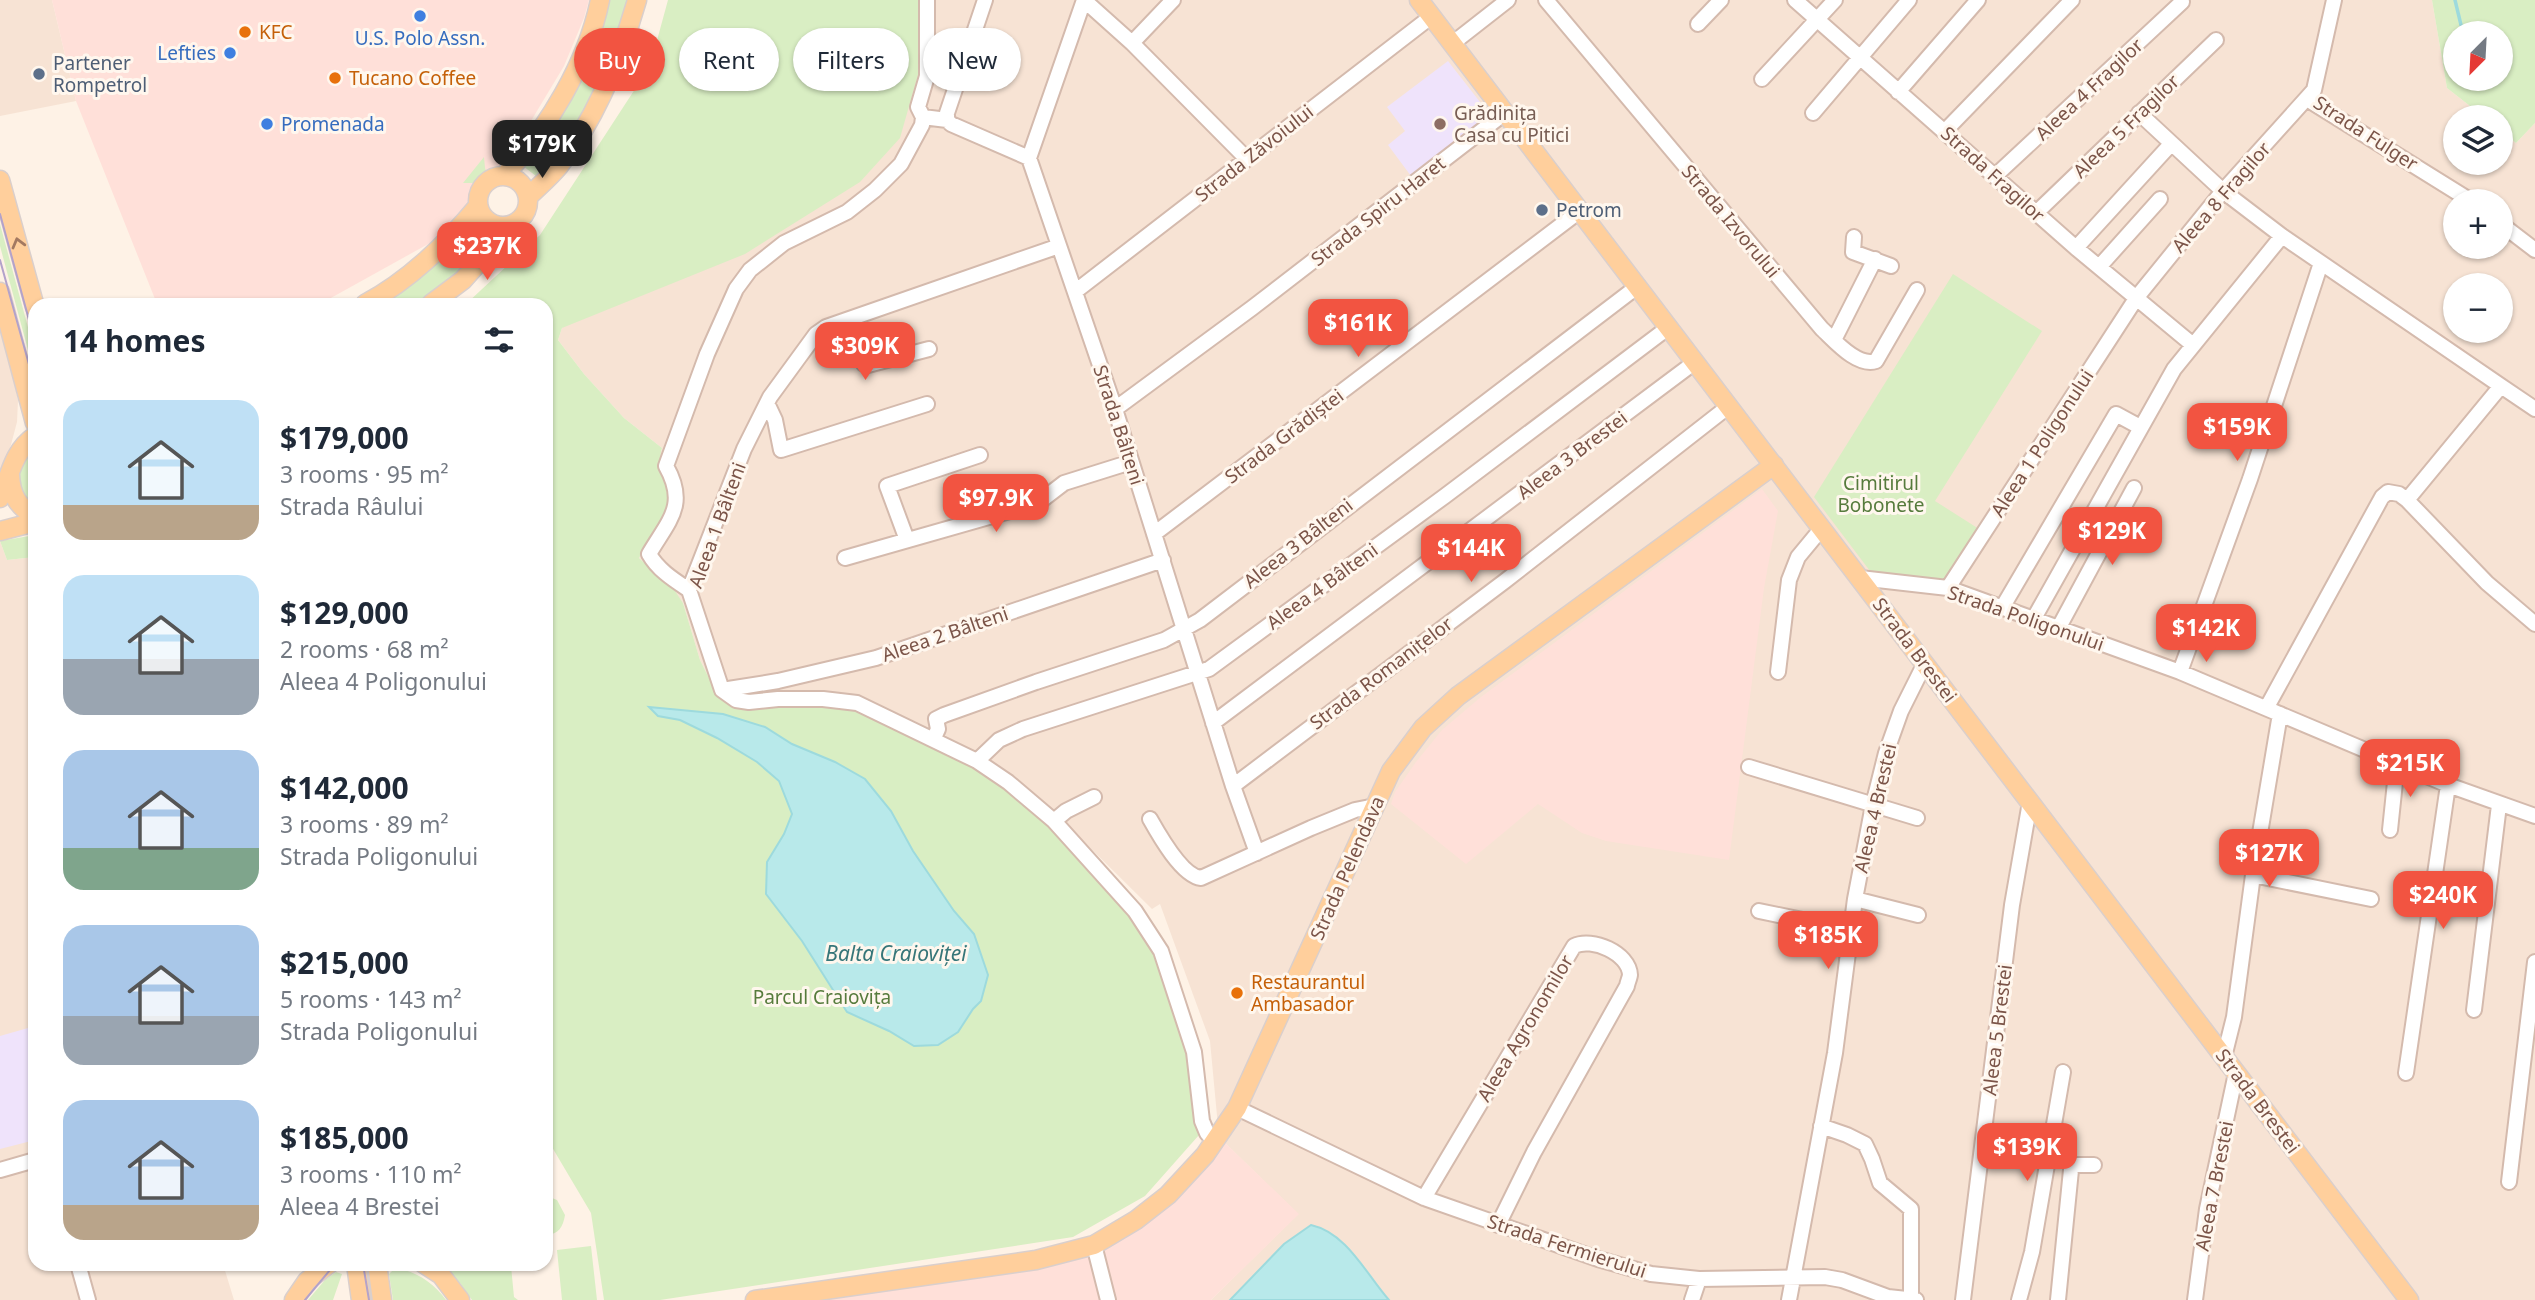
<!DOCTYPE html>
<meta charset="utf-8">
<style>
body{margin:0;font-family:"Noto Sans",sans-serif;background:#f2f2f3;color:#1f2937;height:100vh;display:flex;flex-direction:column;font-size:26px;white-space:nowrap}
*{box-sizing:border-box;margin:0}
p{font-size:23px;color:#747a83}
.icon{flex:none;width:38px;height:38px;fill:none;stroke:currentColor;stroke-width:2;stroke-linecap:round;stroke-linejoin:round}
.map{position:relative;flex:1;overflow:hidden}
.sheet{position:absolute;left:28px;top:298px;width:525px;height:973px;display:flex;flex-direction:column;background:#fff;border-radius:21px;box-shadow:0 2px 5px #0004}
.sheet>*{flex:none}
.guide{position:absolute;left:574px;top:28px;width:665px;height:63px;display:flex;gap:14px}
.needle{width:46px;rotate:204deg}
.buttons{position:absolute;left:2443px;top:21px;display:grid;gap:14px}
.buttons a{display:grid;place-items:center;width:70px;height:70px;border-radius:50%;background:#fff;box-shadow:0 2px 5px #0004;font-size:35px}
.price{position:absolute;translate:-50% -60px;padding:0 16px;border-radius:14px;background:#f25441;color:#fff;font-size:23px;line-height:46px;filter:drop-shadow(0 2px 4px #0008)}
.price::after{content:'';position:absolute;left:50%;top:42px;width:21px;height:16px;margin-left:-10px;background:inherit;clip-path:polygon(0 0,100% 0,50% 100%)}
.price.selected{background:#222;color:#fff}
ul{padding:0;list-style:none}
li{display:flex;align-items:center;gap:21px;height:175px;padding:0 35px}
li span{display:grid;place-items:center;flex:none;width:196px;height:140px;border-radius:21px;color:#555}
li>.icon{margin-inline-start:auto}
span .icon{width:84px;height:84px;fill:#fffc;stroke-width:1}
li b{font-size:30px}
h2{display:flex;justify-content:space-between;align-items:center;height:84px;padding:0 35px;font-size:30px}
.tag{padding:0 24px;border-radius:32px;background:#fff;box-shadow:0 2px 5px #0004;font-size:24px;line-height:63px}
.tag.selected{background:#f25441;color:#fff}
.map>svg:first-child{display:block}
.residential{fill:#f7e3d4;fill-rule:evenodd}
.commercial{fill:#ffe0d9}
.education{fill:#efe3fb}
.green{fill:#d9eec3;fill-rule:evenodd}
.water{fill:#b8e9ea;stroke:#9ddadd;stroke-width:2}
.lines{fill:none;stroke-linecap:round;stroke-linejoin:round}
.stream{stroke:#9ddadd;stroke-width:3.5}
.minor-casing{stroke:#d4baad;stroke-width:18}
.major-casing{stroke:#dacfcc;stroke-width:21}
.minor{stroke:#fff;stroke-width:14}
.major{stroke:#ffcf9c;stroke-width:18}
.tram{stroke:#b3a2ca;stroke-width:2}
.oneway{stroke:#a37961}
.shop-dot{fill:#3f7fe0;stroke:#fff7ee;stroke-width:2.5}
.food-dot{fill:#e8710a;stroke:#fff7ee;stroke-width:2.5}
.service-dot{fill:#5c6f8a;stroke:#fff7ee;stroke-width:2.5}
.education-dot{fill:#8d6e63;stroke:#fff7ee;stroke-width:2.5}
.labels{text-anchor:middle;stroke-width:6;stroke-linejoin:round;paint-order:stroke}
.food-label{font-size:19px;fill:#c56008;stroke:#fff7ee;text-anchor:start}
.shop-label{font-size:19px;fill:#366cbe;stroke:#fff7ee}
.service-label{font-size:19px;fill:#4e5e75;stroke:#fff7ee;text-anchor:start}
.street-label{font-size:19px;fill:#7b5448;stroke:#fff7ee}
.education-label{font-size:19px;fill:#785e54;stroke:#fff7ee;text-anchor:start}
.park-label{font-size:19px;fill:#567b3c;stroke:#fff7ee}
.water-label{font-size:21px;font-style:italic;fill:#377679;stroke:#fff7ee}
</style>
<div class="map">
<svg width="2535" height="1300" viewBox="0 0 2535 1300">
<rect width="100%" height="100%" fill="#fef2e6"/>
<path class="residential" d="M0 0H52L76 101 0 116Z
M920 0H2432L2447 88 2484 117H2455V163H2501V131L2516 143 2535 123V1300H1211L1298 1214 1219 1137 1210 1041 1160 904 1152 909 1054 812 1011 791 796 706 740 707 726 702 715 690 700 660 683 603 674 591 639 558 662 521 666 482 660 473 658 461 662 448 624 418 584 374 558 340 562 328 923 57ZM2455 201H2501V247H2455ZM2455 285H2501V331H2455Z
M0 317 18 400 17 422 8 456 0 475Z
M0 541 7 560 35 557V1264H223L234 1300H0Z"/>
<path class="commercial" d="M52 0H589L584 18 564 66 507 161 430 243 320 304H157L76 101Z
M1762 489 1778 511 1764 588 1729 860 1606 841 1582 833 1538 804 1466 864 1391 804 1395 792 1416 762 1442 730 1481 697Z
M1219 1137 1299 1214 1211 1300H749L1094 1245 1136 1220Z"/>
<path class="education" d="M1448 61 1491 116 1411 176 1388 145 1405 131 1387 107Z
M35 1026V1140L0 1149V1036Z"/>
<path class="green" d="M609 0H630L600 86 573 128 536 176 523 166 603 22Z
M668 0H920L923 57 900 138 860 182 745 254 562 328 558 340 584 374 624 418 662 448C654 476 673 482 669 503 666 522 649 541 639 558L675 591 683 603 700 660 715 690 726 702 740 707 821 706 855 710 931 743 995 779 1049 824 1132 915 1157 953 1191 1056 1199 1135 1145 1196 1073 1237 660 1300H604L591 1213 546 1137V304H466L540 235 650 66Z
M2432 0H2535V123L2516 143 2501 131V117H2484L2447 88ZM2455 33H2501V79H2455Z
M484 157 485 168 488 176 479 186 472 183H463Z
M476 223 494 234 452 282 418 304H376L455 248Z
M0 224 35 353V376L0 246Z
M1953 274 2042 331 1935 501 1979 529 1944 584 1870 571 1814 497Z
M32 454 35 460V510L15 485 22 463Z
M35 535V557L7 560 0 541Z
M547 1196 557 1200 565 1215C563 1227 559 1234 546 1235Z
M591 1246 597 1300H562L557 1250Z
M436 1264 511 1266 514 1297 518 1300H472L460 1283Z
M395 1268C416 1271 434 1283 446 1300H393L389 1274Z
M336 1272 342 1274 333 1300H308L325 1280Z"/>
<path class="water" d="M649 707 723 714 765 727 792 744 835 762 865 779 891 811 913 851 954 911 974 934 988 975 981 1001 973 1009 958 1032 938 1045 914 1046 889 1031 847 1012 802 941 766 894 767 862 784 834 792 814 779 781 757 762 717 738 680 720 658 716Z
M1311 1225C1347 1233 1366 1274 1389 1300H1230L1284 1244Z"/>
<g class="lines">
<path class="stream" d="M2455 0 2461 25"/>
<g class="minor-casing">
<path id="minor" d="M1084 0 1029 158 1115 409 1233 786 1257 853
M1084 0 1132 43 1246 158
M1546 0 1822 329C1835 341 1857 367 1876 361L1917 290
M1795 0 2076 248 2193 345
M1698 24 1721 0
M1132 43 1173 0
M1453 43 1508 0
M1762 79 1835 0
M1898 92 1978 0
M2307 99 2471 201
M1813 113 1909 0
M2139 113 2223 191 2282 236 2501 386
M923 117 947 120 951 124 1029 158
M947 120V113L985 0
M1945 131 2072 0
M1995 176 2182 2
M2036 213 2216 40
M2501 224 2535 250
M1854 237 1853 252 1891 266
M2076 248 2171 144
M2099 267 2160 199
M1076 291 1432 16
M851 319 864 364 868 365 929 349
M1834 340 1875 259
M767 403 775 420 781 450 927 404
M1115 409 1252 308 1506 112
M2407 500 2501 386 2535 409
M1154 534 1581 210
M907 540 887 486 980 455
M845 558 1038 503 1064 483 1131 462
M1860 578 1948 588 2180 672 2448 785 2535 816
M1948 588 2137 297 2223 191 2314 90 2334 0
M689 590C674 580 658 570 649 554 669 520 688 505 666 466L707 354 736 289 750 270 784 243 847 212 875 190 901 164 922 125 923 117 918 107 927 76V0
M2002 608 2116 414 2140 427
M2033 620 2174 369 2282 236
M2058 629 2134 488
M1778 672 1789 580 1798 557 1822 528
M2180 672 2250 479 2321 263
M722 690 736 700 749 702 778 699H823L857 703 977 761 1008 782 1054 821 1135 911 1161 951 1194 1052 1202 1121 1207 1133 1215 1142
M722 690 689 590 744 449 770 397 816 334 826 327 1059 246
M722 690 778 681 876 658 1163 560
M2267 707 2382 497 2388 492 2399 494 2407 500 2487 583 2535 624
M1213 723 1695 362
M934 738 938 729 936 719 944 715 1036 682 1164 640 1200 620 1638 286
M977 761 999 740 1023 729 1209 669 1445 496 1669 327
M1749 767 1917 818
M1233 786 1505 581 1729 406
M1150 819C1159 835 1182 876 1201 878L1311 828 1355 810 1375 806
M1054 821 1066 811 1094 797
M2390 830 2397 763
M2253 875 2371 899
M1855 899 1918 915
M1759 911 1851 930
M2474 1010 2499 805
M2224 1057 2234 1017 2253 875 2280 714
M2406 1073 2448 785
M1237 1108 1424 1198 1598 1259 1651 1274 1699 1279 1825 1277 1842 1280 1888 1297 1916 1300
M1821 1126 1847 1135 1865 1144 1872 1159 1880 1183 1911 1209V1300
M0 1170 35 1160
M2509 1182 2535 962
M1424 1198 1574 946C1592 937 1629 953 1630 975 1630 977 1627 984 1627 986L1534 1152 1498 1225
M1094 1245 1108 1300
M78 1264 88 1300
M1692 1300 1699 1279
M1789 1300 1835 1053 1855 899 1873 805 1886 753 1901 711 1925 663
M1963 1300 2012 905 2030 802
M2019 1300 2032 1252 2063 1072
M2058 1300 2071 1170 2074 1165H2094
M2195 1300 2207 1209 2236 1073"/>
</g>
<g class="major-casing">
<path id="major" d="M1419 0 2409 1300
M478 201a25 25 0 1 1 50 0a25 25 0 1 1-50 0Z
M504 176C548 128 587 64 600 0
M0 180 35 307
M528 197C538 187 550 177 559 166 597 117 620 59 637 0
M0 292 35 423
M365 304C410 280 446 244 478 206
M431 304 463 280 512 225
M10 475C11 496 18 506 35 517
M0 498C10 476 13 451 35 436
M0 531 35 522
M356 1264 361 1300
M377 1264 382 1300
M424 1264 441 1275 460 1300
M294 1300 307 1281 329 1264
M755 1300 1036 1260 1094 1245 1136 1220 1168 1195 1205 1155 1237 1108 1391 771 1423 728 1458 696 1774 465"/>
</g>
<use href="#minor" class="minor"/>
<use href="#major" class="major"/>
<path class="tram" d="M0 214 35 342
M0 260 35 386
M363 1264 369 1300
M305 1300 335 1264"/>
</g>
<defs><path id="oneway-chevron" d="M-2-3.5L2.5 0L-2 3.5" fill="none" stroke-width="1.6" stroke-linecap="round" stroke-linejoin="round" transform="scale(1.75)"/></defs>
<use class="oneway" href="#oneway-chevron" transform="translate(18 243) rotate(-105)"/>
<g class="shop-dot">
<circle cx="420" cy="16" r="7"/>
<circle cx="230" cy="53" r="7"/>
<circle cx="267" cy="124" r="7"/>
</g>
<g class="food-dot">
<circle cx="245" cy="32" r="7"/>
<circle cx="335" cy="78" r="7"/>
<circle cx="1237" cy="993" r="7"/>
</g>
<g class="service-dot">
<circle cx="39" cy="74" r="7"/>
<circle cx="1542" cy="210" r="7"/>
</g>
<circle class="education-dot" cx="1440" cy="124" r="7"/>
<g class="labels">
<g class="food-label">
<text x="259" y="39">KFC</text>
<text x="349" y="85">Tucano Coffee</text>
<text x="1251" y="989">Restaurantul<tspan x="1251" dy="22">Ambasador</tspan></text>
</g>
<g class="shop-label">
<text x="420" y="45">U.S. Polo Assn.</text>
<text x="216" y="60" text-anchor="end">Lefties</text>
<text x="281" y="131" text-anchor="start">Promenada</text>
</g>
<g class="service-label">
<text x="53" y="70">Partener<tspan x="53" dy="22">Rompetrol</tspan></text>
<text x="1556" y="217">Petrom</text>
</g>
<g class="street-label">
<text transform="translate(2089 89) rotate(-43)" y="7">Aleea 4 Fragilor</text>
<text transform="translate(2126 126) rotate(-44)" y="7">Aleea 5 Fragilor</text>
<text transform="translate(2366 133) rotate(33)" y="7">Strada Fulger</text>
<text transform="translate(1254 153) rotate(-38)" y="7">Strada Zăvoiului</text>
<text transform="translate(1993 174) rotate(42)" y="7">Strada Fragilor</text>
<text transform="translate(2221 197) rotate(-49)" y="7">Aleea 8 Fragilor</text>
<text transform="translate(1378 211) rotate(-38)" y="7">Strada Spiru Haret</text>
<text transform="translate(1731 221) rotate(50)" y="7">Strada Izvorului</text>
<text transform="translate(1119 425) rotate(72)" y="7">Strada Bâlteni</text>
<text transform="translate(1284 436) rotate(-37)" y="7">Strada Grădiștei</text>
<text transform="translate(2042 443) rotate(-57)" y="7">Aleea 1 Poligonului</text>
<text transform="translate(1572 455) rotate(-37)" y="7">Aleea 3 Brestei</text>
<text transform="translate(717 525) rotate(-70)" y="7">Aleea 1 Bâlteni</text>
<text transform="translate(1298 543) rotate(-38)" y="7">Aleea 3 Bâlteni</text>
<text transform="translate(1322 586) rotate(-36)" y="7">Aleea 4 Bâlteni</text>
<text transform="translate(2026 618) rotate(19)" y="7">Strada Poligonului</text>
<text transform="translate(945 634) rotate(-19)" y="7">Aleea 2 Bâlteni</text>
<text transform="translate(1915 650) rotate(53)" y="7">Strada Brestei</text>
<text transform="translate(1381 673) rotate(-37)" y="7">Strada Romanițelor</text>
<text transform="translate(1875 808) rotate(-77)" y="7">Aleea 4 Brestei</text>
<text transform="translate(1347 868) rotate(-66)" y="7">Strada Pelendava</text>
<text transform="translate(1525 1028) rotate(-59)" y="7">Aleea Agronomilor</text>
<text transform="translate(1997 1030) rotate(-83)" y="7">Aleea 5 Brestei</text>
<text transform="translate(2258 1101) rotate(53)" y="7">Strada Brestei</text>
<text transform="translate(2214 1186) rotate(-79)" y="7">Aleea 7 Brestei</text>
<text transform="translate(1567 1246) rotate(18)" y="7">Strada Fermierului</text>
</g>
<g class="education-label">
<text x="1454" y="120">Grădinița<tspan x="1454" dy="22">Casa cu Pitici</tspan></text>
</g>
<g class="park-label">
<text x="1881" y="490">Cimitirul<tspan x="1881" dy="22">Bobonete</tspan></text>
<text x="822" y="1004">Parcul Craiovița</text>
</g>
<g class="water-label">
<text x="896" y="961">Balta Craioviței</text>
</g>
</g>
</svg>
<div class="buttons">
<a><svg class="needle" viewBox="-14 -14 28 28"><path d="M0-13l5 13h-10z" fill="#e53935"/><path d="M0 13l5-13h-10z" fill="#747a83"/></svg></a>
<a><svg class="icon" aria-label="layers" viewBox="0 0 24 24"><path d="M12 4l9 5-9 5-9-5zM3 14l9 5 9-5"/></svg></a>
<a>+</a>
<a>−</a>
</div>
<b class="price selected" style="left:542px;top:180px">$179K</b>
<b class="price" style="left:487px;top:282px">$237K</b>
<b class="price" style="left:1358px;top:359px">$161K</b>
<b class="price" style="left:865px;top:382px">$309K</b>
<b class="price" style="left:2237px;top:463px">$159K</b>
<b class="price" style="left:996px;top:534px">$97.9K</b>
<b class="price" style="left:2112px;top:567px">$129K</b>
<b class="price" style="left:1471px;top:584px">$144K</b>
<b class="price" style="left:2206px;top:664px">$142K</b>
<b class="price" style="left:2410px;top:799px">$215K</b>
<b class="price" style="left:2269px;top:889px">$127K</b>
<b class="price" style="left:2443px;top:931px">$240K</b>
<b class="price" style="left:1828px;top:971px">$185K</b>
<b class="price" style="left:2027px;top:1183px">$139K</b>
<div class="guide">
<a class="tag selected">Buy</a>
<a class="tag">Rent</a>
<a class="tag">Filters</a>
<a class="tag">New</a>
</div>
<section class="sheet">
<h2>14 homes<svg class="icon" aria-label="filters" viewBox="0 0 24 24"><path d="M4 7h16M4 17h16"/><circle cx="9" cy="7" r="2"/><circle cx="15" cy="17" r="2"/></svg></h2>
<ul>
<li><span style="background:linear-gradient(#bfe0f5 75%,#b9a48a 0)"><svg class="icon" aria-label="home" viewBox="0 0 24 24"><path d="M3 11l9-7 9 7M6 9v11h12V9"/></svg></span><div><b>$179,000</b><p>3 rooms · 95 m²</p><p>Strada Râului</p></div></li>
<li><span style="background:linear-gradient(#bfe0f5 60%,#9aa5b1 0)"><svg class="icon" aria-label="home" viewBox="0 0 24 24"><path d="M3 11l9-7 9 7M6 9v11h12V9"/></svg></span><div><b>$129,000</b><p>2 rooms · 68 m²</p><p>Aleea 4 Poligonului</p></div></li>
<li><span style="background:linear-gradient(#a9c7e8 70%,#7fa58c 0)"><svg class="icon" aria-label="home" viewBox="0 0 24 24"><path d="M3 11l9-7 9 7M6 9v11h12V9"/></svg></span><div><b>$142,000</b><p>3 rooms · 89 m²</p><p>Strada Poligonului</p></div></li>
<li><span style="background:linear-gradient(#a9c7e8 65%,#9aa5b1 0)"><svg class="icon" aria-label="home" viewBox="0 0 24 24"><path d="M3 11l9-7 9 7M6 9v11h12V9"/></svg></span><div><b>$215,000</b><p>5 rooms · 143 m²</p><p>Strada Poligonului</p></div></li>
<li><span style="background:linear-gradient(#a9c7e8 75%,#b9a48a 0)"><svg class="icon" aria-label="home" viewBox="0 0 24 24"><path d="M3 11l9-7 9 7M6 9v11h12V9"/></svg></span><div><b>$185,000</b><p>3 rooms · 110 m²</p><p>Aleea 4 Brestei</p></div></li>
</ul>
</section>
</div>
